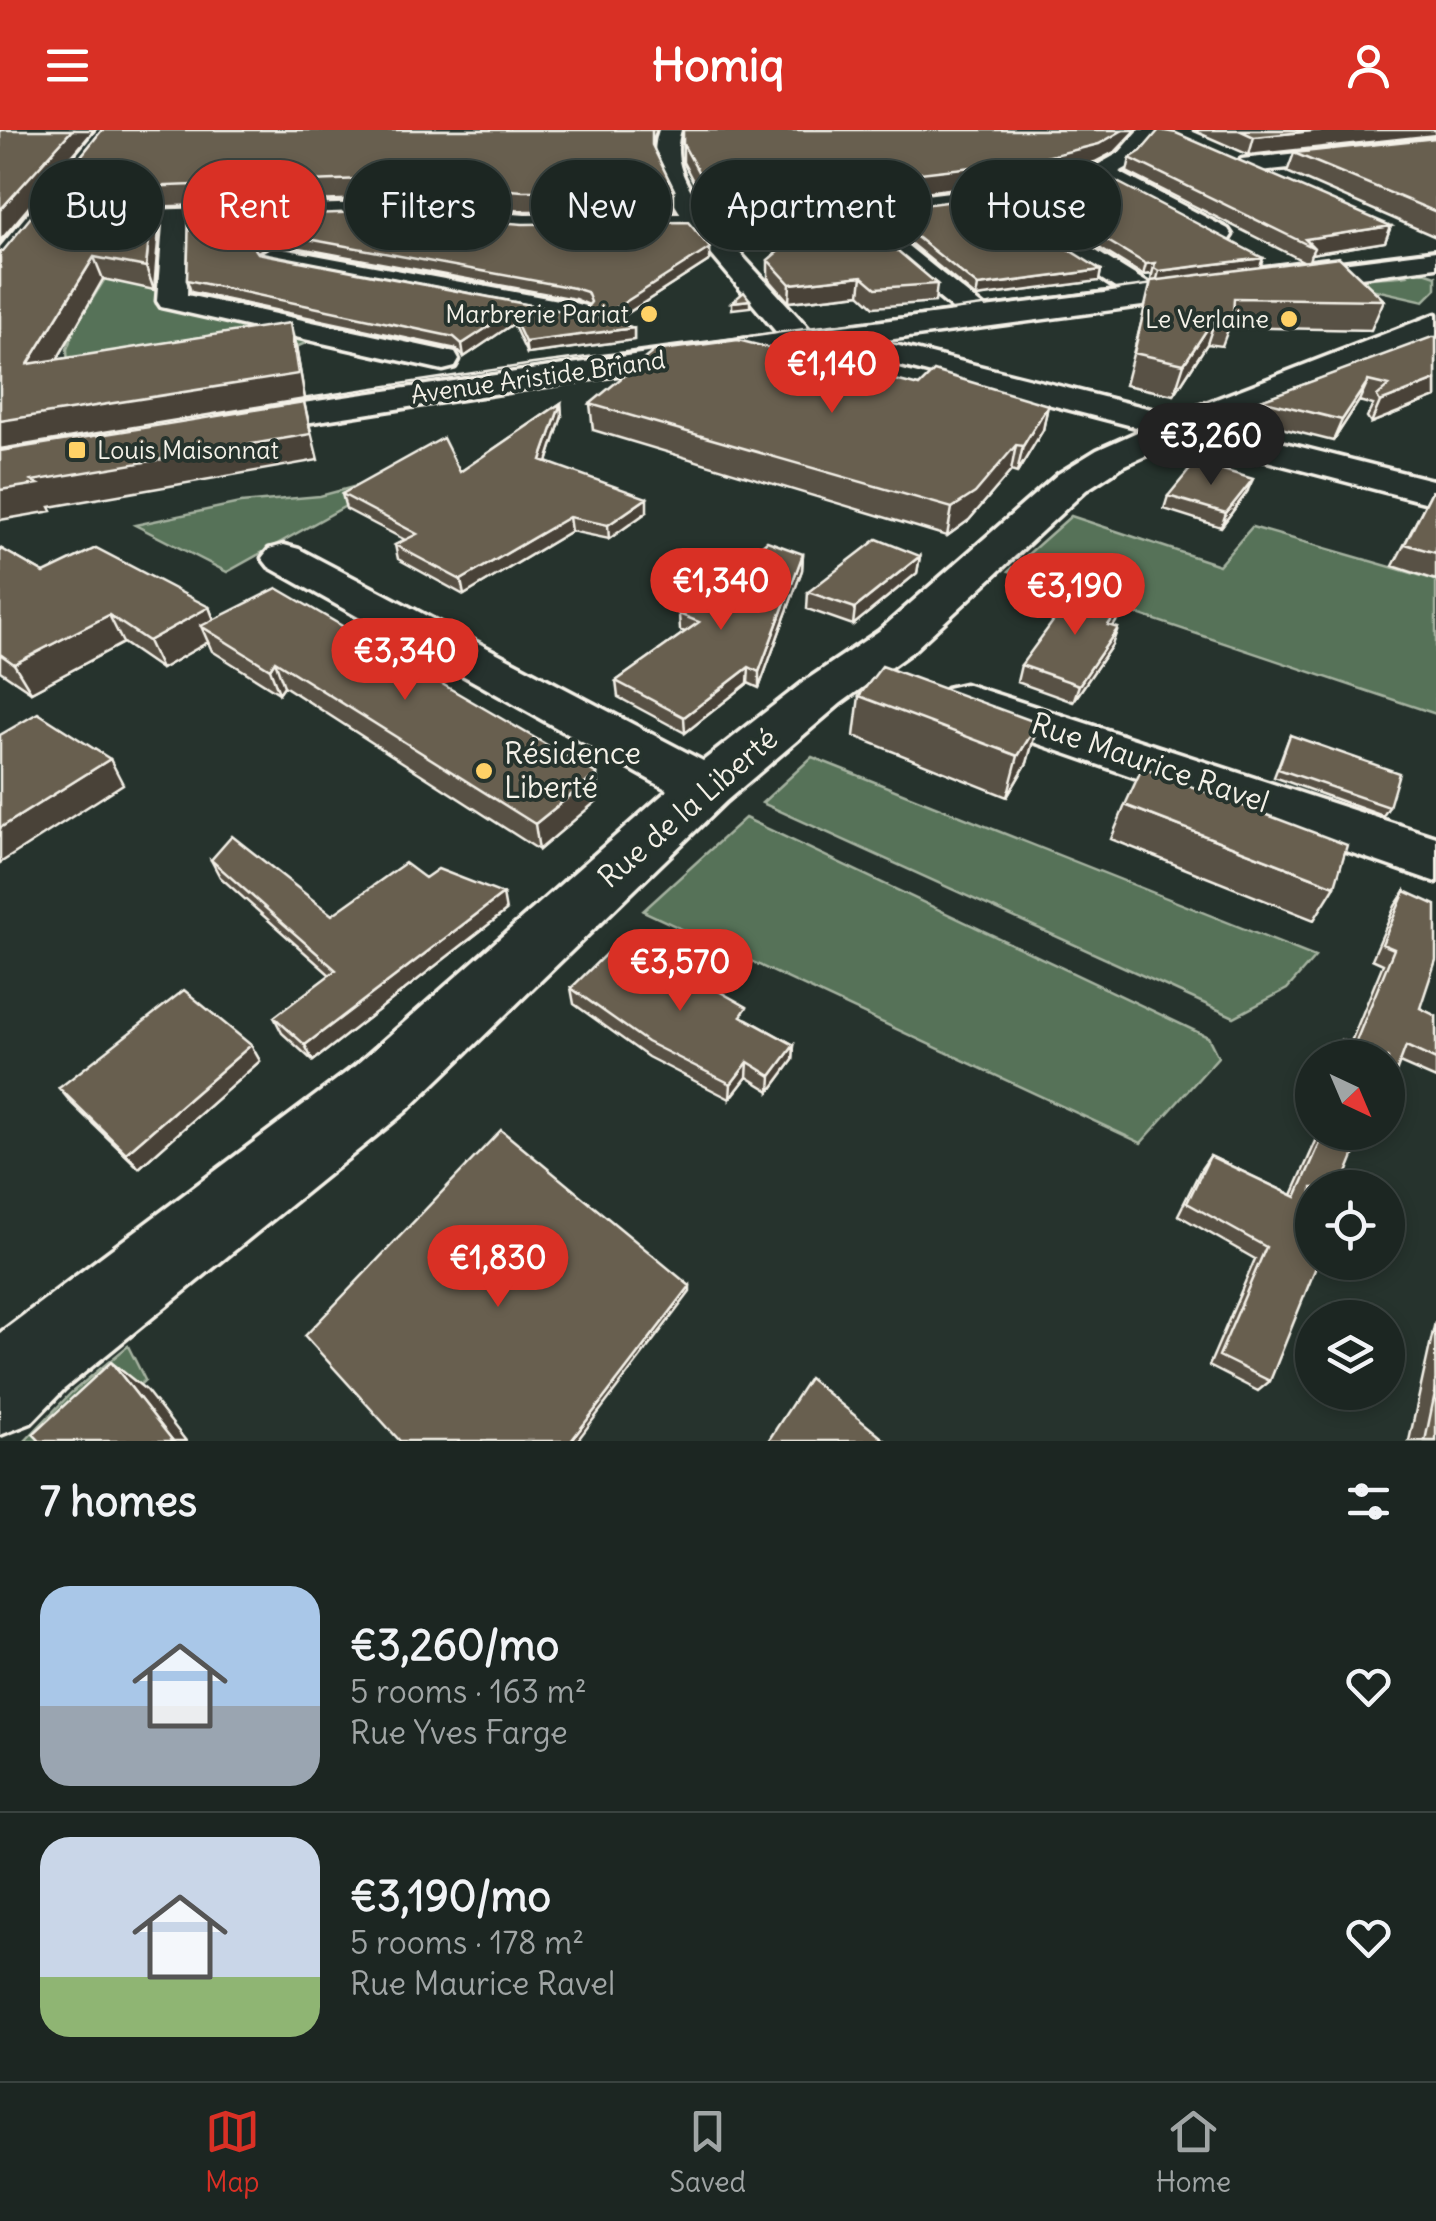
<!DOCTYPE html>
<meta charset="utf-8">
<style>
body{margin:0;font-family:Delius,sans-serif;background:#252e2a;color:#f1f3f6;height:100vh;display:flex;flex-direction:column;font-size:38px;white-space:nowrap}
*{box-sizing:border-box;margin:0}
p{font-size:32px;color:#a0a5a5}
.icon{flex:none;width:55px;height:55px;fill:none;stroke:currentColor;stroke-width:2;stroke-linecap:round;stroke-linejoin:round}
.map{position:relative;height:1311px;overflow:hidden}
.details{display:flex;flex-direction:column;background:#1c2622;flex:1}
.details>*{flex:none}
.top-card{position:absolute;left:30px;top:30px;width:1378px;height:90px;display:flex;gap:20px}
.needle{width:65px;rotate:136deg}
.controls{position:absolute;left:1295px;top:910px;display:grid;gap:20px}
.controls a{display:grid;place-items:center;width:110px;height:110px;border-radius:50%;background:#1c2622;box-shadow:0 5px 15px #0003,0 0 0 2px #3a4340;font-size:50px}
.price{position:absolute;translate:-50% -85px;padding:0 22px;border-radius:35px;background:#d93025;color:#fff;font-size:32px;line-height:65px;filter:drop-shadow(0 2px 5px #0008)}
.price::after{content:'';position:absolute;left:50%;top:60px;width:30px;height:22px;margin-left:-15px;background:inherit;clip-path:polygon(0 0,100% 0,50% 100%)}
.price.on{background:#222;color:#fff}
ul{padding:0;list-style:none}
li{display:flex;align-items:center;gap:30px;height:250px;padding:0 40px}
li+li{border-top:2px solid #3a4340}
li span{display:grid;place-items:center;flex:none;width:280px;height:200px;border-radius:30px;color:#555}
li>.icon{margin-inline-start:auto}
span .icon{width:120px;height:120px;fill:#fffc;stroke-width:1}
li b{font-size:42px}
h2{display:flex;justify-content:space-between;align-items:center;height:120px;padding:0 40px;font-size:42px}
.pill{padding:0 35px;border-radius:45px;background:#1c2622;box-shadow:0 5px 15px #0003,0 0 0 2px #3a4340;font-size:35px;line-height:90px}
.pill.on{background:#d93025;color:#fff}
header{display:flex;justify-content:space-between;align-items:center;height:130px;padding:0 40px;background:#d93025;color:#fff;font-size:45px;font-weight:700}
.menu{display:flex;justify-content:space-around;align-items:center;height:140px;border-top:2px solid #3a4340;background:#1c2622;font-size:28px;color:#a0a5a5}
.menu a{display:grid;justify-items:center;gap:5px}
.menu .on{color:#d93025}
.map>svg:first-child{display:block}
.green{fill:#567258;stroke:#a5b2a0;stroke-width:2.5}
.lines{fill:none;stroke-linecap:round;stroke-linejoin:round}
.minor-casing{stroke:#f4f1e8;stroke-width:7}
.minor{fill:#26332d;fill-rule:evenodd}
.tram{stroke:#f4f1e8;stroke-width:2.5}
.wall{fill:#595145;stroke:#f4f1e8;stroke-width:2.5;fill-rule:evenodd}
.shaded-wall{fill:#484238;stroke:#f4f1e8;stroke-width:2.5}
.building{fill:#675e50;stroke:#f4f1e8;stroke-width:2.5;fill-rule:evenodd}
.poi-dot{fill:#ffd166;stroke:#26332d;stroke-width:4}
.labels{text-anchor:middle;stroke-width:8;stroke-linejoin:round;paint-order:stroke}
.far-poi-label{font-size:25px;fill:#f4f1e8;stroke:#26332d;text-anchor:end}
.far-street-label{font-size:25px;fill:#f4f1e8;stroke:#26332d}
.poi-label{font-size:30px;fill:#f4f1e8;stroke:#26332d;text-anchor:start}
.street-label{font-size:30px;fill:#f4f1e8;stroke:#26332d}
</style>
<header><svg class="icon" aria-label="menu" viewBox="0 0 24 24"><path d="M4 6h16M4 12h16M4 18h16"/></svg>Homiq<svg class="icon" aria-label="person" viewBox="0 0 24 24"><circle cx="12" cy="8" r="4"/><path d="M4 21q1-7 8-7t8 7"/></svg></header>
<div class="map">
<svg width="1436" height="1311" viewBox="0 0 1436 1311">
<rect width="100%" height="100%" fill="#26332d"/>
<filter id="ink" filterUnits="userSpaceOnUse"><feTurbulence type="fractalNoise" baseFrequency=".01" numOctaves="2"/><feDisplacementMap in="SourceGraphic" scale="20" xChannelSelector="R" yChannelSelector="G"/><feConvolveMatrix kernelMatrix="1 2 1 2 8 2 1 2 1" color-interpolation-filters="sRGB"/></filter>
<g filter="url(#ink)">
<path class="green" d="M166 92 156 174 315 209 294 218 69 254 67 219 76 195 135 101Z
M1415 139 1436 146V159L1424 171 1331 150C1358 146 1380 149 1407 145L1402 140Z
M405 343 227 442 135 395 240 373 320 366Z
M1071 386 1219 435 1252 397 1436 450V584L1009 441Z
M812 627 1315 827 1287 859 1234 887 762 673Z
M745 688 1208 907 1218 927 1141 1013 643 781Z
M128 1216 145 1250 80 1311H25L71 1263Z"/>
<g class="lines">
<g class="minor-casing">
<path id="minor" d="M97 0H119L10 141 0 143V117Z
M659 0H681C671 32 687 56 705 82L852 74 1056 49 1094 37 1119 23 1139 0H1161L1135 33 1119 42 1228 99 1232 105 1228 111H1210L1100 50 1059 63 1012 69 1154 157 1436 121V137L879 211 1175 285 1436 184V206L1425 213 1213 295 1436 351V375L1182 309 1123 336 1086 360 913 521 841 573 726 671 405 982 64 1259 31 1293 0 1305V1203L355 936 668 660 269 437 262 428 269 419 284 415 299 419 703 631 805 551 879 501 1058 344 1097 320 1144 299 847 222 842 215 624 244 234 304 221 301 216 293 221 285 778 204 690 99 525 101 369 89 189 94 187 165 455 223 459 230 455 237 443 240 161 177 157 171 163 95 81 98 68 90 81 82 369 73 525 85 681 84C663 56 648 32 659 0ZM984 73 1120 161 985 178 872 87ZM844 90 949 176 955 182 810 200 716 97Z
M1436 8V22L1242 43 1231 36 1242 29Z
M272 117 574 173 585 176 589 182 585 188 574 191 262 131 258 125Z
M965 554 1436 707V752L947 582 940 570 947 558Z"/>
</g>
<use href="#minor" class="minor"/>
<path class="tram" d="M1316 133 1436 118
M1233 139 1327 127
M275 273 533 234 1177 151
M0 322 78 306"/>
</g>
<path class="wall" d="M102 0H657L652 11V16L674 60V80L525 81 369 69 62 80 54 60Z
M683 0H1136L1116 21 1095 32 1031 49 858 70 844 66 834 71 707 78 683 32Z
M1192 0H1436V5L1249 25Z
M1436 8V107L1287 42 1294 23Z
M1130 28 1391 96 1385 112 1311 124 1309 131 1384 170 1371 200 1229 197 1222 216 1207 214 1174 265 1125 255 1152 151 1151 150 1152 144 1143 145 1023 71 1025 61 1263 128 1260 137 1303 131 1127 42Z
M152 78 159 99 154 160 103 149 57 230 296 217 305 269 0 319V122Z
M820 78 937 154 935 172 874 177 860 164 789 172 768 148V130L820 87Z
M883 80 1101 140 1099 151 976 167 882 90Z
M189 88 710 118V130L614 192 634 198V210L527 224 513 194 464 227 456 219 191 162 187 150ZM273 113 575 169 589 175 585 180 572 183 257 122Z
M759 92V98L736 113 724 100V94Z
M1436 207V267L1371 293 1367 287 1373 275 1359 271 1333 311 1253 291 1261 270Z
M919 256 1048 275 1043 300 1017 343 1011 341 969 390 947 406 593 300 590 274Z
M561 273 562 286 547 332 647 382 609 409 571 401 464 465 398 429 395 415 405 410 346 379 342 364 460 342Z
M1432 361 1436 363V450L1393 436Z
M1247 362 1221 397 1164 379 1168 366Z
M0 418 44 443 209 477 214 490 599 669 539 720 284 556 279 563 212 521 208 512 161 539 123 513 31 562 0 541Z
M803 424 802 440 759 558 748 553 685 603 618 567 616 551 685 502 680 500 679 484Z
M920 426 917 443 853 495 807 479 808 462Z
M1122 475 1113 496 1112 515 1073 572 1017 552 1021 535Z
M859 566 1038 593 1027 633 1007 667 854 606Z
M1290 605 1389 677 1383 686 1274 647Z
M1125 675 1335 756 1314 790 1111 709Z
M211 730 332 785 425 748 506 781 313 931 282 903 274 887 330 845 220 747Z
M1405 761 1420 878 1436 886V949L1388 928H1329L1341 910 1350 914 1383 834 1372 829 1395 776Z
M571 858 747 889 794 915 793 930 770 961 747 947 730 969 648 927 574 874Z
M251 915 260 931 139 1038 72 974 59 958Z
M1312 964V983L1306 980Z
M1320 1002H1373L1371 1008 1359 1021 1357 1020 1312 1058 1270 1251 1258 1261 1209 1236 1255 1129 1178 1085 1201 1039 1210 1026 1292 1065Z
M1435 1192 1436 1311H1409Z"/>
<path class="shaded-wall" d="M72 0H94L0 111V80Z
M1123 0H1136L1116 21 1095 32 1031 49 858 70 859 50Z
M1321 0H1436V5L1249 25 1254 7Z
M846 46 844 66 834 71 835 51Z
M152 78 159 99 154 160 146 137Z
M759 92V98L736 113V107Z
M1391 96 1385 112 1311 124 1314 118 1305 109Z
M270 102 273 113 254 124 251 113Z
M710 118V130L609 195 590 185Z
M94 127 103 149 40 259 28 234Z
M1263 128 1259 140 1156 153 1159 141Z
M1155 133 1152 144 1143 145 1146 134Z
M1101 140 1099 151 976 167 978 156Z
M862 146 860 164 789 172 790 154Z
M750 170V177L732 179V172Z
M511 182 513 194 464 227 462 214Z
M1217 184 1207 214 1174 265 1184 234Z
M290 193 296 217 305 269 0 319V291Z
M634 198V210L527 224 525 212Z
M1436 250V267L1371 293 1380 272Z
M1368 251 1359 271 1333 311 1342 290Z
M304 272 318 330 50 377 52 381 0 390V360Z
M561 273 562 286 543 344 541 330Z
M1048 275 1043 300 1017 343 1023 316Z
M1016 315 1011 341 969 390 947 406 952 378Z
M1253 349 1247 362 1221 397 1226 383Z
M647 368V382L609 409 608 395Z
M569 387 571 401 464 465 461 450Z
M803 424 802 440 759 558V542Z
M920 426 917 443 853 495 855 478Z
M1122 475 1116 492 1103 511 1108 495Z
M209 477 220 505 201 496 208 512 161 539 148 511Z
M109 485 123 513 31 562 14 534Z
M1118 498 1112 515 1073 572 1079 555Z
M275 531 284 556 279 563 270 539Z
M749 537 748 553 685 603 684 587Z
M1038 593 1027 633 1007 667 1018 626Z
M110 629 123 654 0 733V698Z
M597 644 599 669 539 720 535 694Z
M503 764 506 781 313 931 305 915Z
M251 915 260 931 139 1038 126 1023Z
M794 915 793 930 770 961 771 946Z
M748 932 747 947 730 969 731 954Z
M690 1156V1162L577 1311H571Z
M111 1232 146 1260 186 1311H173Z"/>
<path class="building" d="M0 0H72L0 80Z
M102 0H652V15L674 60 523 61 365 49 54 60Z
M683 0H1123L1099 14 1034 30 859 50 846 46 835 51 707 58 683 14Z
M1159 0 1176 3 1391 96 1305 109 1314 118 1130 28 1141 21Z
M1239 0H1321L1254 7Z
M1436 8V82L1294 23Z
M1102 44 1263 128 1159 141 1154 138 1155 133 1146 134 1025 61 1062 56Z
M985 67 1101 140 978 156 883 80Z
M846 77 937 154 876 158 862 146 790 154 768 130 824 83 820 78Z
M152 78 146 137 94 127 28 234 290 193 298 244 0 291V122L3 121 35 82Z
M367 82 523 94 688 92 710 118 608 183 590 185 634 198 525 212 511 182 462 214 454 207 187 150 189 88ZM270 102 574 158 587 162 591 172 585 180 572 183 258 123 251 113Z
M759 92 736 107 724 94Z
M1339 127 1384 170 1234 168 1233 186 1217 184 1184 234 1134 223 1151 151Z
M744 162 750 170 732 172Z
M1432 207H1436V250L1380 272 1377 266 1389 256 1368 251 1342 290 1261 270Z
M738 210 919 256 934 241 1048 275 1023 316 1016 315 975 363 952 378 590 274 654 221Z
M304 272 311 304 32 351 38 354 0 360V321Z
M561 273 541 330 647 368 608 395 569 387 461 450 395 415 417 404 342 364 443 308 460 342Z
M1196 332 1253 349 1226 383 1168 366Z
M1432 361 1436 363V423L1405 414Z
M877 409 920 426 855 478 808 462Z
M767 411 803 424 759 542 749 537 684 587 616 551 699 492 679 484Z
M0 418 44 443 96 418 209 477 148 511 109 485 14 534 0 524Z
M277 458 597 644 535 694 275 531 270 539 201 496Z
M1076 460 1122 475 1108 495 1118 498 1079 555 1021 535Z
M882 536 1038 593 1018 626 859 566Z
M38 583 110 629 0 698V605Z
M1290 605 1399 643 1389 677 1278 639Z
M1142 638 1347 715 1335 756 1125 675Z
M232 706 332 785 405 733 425 748 438 739 503 764 305 915 274 887 336 840 211 730Z
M1405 761 1436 775V830L1420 878 1436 886V930L1406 916 1388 964V928H1333L1341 910 1354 916 1394 819 1382 814Z
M619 811 658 827 747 877 741 886 794 915 771 946 748 932 731 954 647 912 571 858Z
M184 860 251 915 126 1023 59 958Z
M501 1000 690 1156 571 1311H400L305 1206Z
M1325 1002H1373L1371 1008 1363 1004 1341 1058H1312V1132H1318L1270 1251 1219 1226 1266 1117 1187 1073 1210 1026 1296 1067Z
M111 1232 173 1311H38L39 1310 33 1304Z
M809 1248 886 1311H768Z
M1436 1258V1311H1425Z"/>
</g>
<g class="poi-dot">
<circle cx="649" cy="184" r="10"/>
<circle cx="1289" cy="189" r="10"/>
<rect x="67" y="310" width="20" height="20" rx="5"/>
<circle cx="484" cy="641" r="10"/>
</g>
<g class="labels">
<g class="far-poi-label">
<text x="629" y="193">Marbrerie Pariat</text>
<text x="1269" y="198">Le Verlaine</text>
<text x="97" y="329" text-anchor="start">Louis Maisonnat</text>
</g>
<g class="far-street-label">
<text transform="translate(538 247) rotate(-8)" y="9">Avenue Aristide Briand</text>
</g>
<g class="poi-label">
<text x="504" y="634">Résidence<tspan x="504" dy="34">Liberté</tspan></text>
</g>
<g class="street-label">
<text transform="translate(1150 633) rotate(19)" y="10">Rue Maurice Ravel</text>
<text transform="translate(688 678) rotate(-41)" y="10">Rue de la Liberté</text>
</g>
</g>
</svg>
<div class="controls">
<a><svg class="needle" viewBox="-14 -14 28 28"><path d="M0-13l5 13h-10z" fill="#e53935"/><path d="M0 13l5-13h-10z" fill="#a0a5a5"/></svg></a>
<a><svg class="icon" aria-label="locate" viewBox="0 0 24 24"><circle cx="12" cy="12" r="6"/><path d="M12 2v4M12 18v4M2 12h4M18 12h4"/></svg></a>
<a><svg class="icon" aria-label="layers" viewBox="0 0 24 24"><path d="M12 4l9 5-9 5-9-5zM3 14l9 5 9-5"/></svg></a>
</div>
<b class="price" style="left:832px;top:286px">€1,140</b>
<b class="price on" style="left:1211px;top:358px">€3,260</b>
<b class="price" style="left:721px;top:503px">€1,340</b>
<b class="price" style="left:1075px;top:508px">€3,190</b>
<b class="price" style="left:405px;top:573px">€3,340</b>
<b class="price" style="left:680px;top:884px">€3,570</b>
<b class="price" style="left:498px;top:1180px">€1,830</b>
<div class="top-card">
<a class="pill">Buy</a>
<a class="pill on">Rent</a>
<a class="pill">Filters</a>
<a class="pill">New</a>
<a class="pill">Apartment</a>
<a class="pill">House</a>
</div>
</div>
<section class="details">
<h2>7 homes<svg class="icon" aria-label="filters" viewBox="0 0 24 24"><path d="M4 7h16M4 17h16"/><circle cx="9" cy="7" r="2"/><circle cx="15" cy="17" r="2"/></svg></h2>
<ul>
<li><span style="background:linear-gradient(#a9c7e8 60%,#9aa5b1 0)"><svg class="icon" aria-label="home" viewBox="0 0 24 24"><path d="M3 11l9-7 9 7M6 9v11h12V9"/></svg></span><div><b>€3,260/mo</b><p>5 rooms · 163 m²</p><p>Rue Yves Farge</p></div><svg class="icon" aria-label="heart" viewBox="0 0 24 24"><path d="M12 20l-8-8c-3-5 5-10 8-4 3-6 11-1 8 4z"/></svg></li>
<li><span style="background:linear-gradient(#c9d6e8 70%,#8fb573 0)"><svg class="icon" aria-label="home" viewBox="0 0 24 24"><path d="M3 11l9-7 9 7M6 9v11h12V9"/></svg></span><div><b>€3,190/mo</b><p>5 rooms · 178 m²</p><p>Rue Maurice Ravel</p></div><svg class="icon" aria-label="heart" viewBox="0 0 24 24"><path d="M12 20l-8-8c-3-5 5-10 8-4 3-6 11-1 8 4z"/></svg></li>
</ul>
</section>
<nav class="menu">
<a class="on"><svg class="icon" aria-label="map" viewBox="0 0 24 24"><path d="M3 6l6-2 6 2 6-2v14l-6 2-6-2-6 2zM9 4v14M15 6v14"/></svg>Map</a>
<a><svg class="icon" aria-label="saved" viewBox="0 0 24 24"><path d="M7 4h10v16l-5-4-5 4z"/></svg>Saved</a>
<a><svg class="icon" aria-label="home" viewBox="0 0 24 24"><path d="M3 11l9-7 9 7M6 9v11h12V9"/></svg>Home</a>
</nav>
